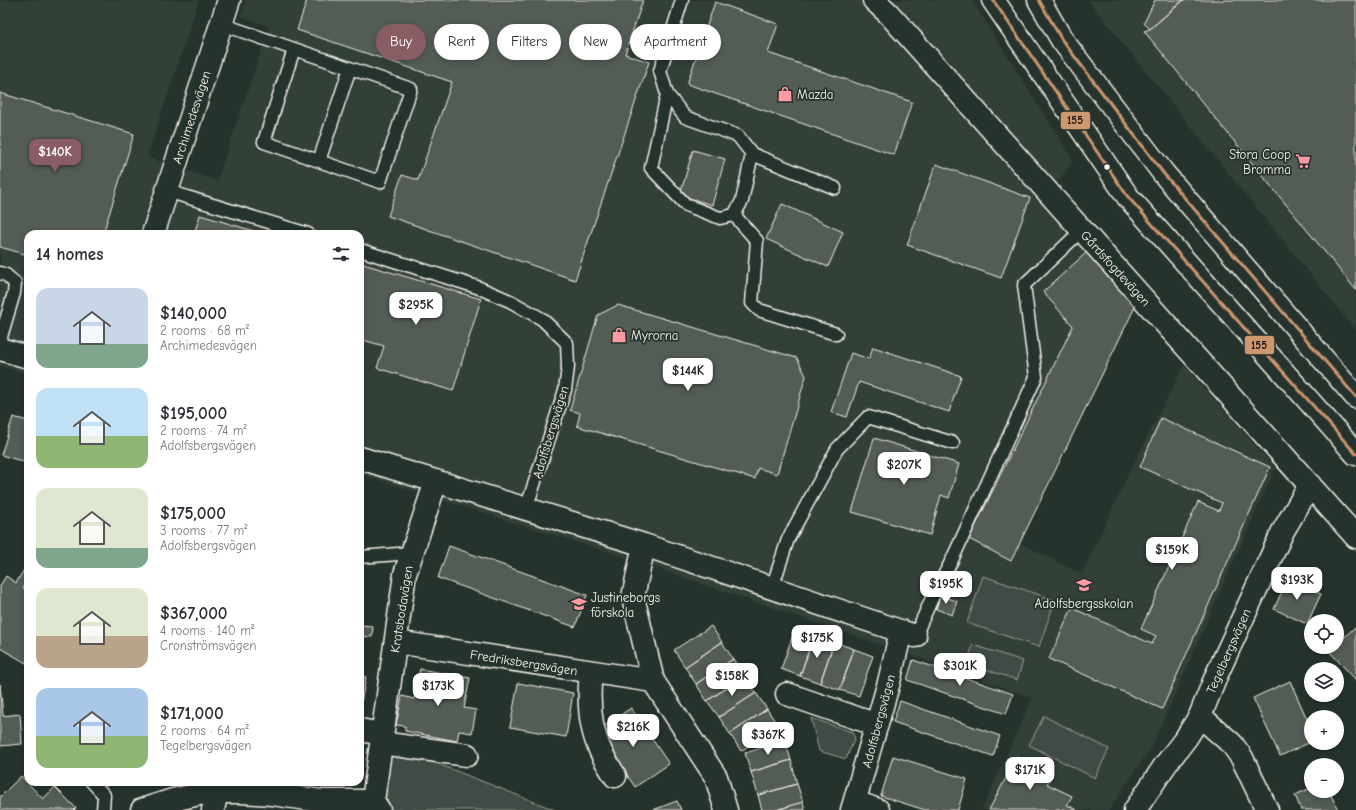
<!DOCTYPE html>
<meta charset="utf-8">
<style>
body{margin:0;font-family:"Comic Neue",sans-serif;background:#f2f2f3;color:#2b2b33;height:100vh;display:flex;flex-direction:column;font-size:15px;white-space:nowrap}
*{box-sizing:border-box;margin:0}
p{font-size:13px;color:#7c7c81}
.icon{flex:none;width:22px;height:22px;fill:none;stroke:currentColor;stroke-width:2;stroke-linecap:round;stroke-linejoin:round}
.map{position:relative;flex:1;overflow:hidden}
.panel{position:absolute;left:24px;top:230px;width:340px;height:556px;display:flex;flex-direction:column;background:#fff;border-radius:12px;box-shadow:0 2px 6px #0003}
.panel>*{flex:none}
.guide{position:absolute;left:376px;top:24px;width:380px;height:36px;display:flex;gap:8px}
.controls{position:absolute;left:1304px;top:614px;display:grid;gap:8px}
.controls a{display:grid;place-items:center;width:40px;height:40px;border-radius:50%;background:#fff;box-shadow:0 2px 6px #0003;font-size:20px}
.price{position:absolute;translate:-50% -34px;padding:0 9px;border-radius:8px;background:#fff;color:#222;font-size:13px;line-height:26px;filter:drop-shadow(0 1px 2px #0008)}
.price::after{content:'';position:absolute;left:50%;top:24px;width:12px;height:9px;margin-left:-6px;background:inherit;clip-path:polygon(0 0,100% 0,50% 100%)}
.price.selected{background:#8a5d65;color:#fff}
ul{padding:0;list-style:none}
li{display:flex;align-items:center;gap:12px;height:100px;padding:0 12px}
li span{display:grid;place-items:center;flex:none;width:112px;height:80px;border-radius:12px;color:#555}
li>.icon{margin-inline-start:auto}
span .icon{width:48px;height:48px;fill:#fffc;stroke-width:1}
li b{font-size:17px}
h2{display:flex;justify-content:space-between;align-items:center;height:48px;padding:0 12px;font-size:17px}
.chip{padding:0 14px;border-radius:18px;background:#fff;box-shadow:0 2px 6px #0003;font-size:14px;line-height:36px}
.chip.selected{background:#8a5d65;color:#fff}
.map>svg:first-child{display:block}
.built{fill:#333f39}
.green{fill:#414b45;stroke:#9a9e96}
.building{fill:#525c55;stroke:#f4f1e8}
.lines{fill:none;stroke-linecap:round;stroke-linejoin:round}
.lane-casing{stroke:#f4f1e8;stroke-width:15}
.street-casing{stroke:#f4f1e8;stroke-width:25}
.primary-casing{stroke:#f4f1e8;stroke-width:25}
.lane{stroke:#26332d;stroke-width:12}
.street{stroke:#26332d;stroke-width:22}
.primary{stroke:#26332d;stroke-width:22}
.bus-1-casing{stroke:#26332d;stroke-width:6}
.bus-1{stroke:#cd976f;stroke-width:3}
.bus-dot{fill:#f4f1e8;stroke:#26332d;stroke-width:1.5}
.labels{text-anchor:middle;stroke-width:3.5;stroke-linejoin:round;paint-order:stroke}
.poi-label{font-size:13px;fill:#f4f1e8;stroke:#26332d;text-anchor:start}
.street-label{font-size:13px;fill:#f4f1e8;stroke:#26332d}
.line-badge{stroke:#26332d;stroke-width:1.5}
.pale-badge-label{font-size:11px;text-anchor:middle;font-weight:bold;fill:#111}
</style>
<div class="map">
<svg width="1356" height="810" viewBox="0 0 1356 810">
<rect width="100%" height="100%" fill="#26332d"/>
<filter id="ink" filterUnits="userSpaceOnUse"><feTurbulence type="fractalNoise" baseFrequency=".025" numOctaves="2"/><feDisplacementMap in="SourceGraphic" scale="8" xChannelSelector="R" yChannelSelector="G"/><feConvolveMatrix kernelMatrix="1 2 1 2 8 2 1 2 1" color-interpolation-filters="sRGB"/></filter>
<g filter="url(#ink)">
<path class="built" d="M0 0H199L147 157 217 181 269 27 241 16 246 0H972L1073 160 1047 199 1135 307 1020 543 1082 574 1129 473 1184 365 1275 468 1152 746 1109 810H982L1032 698 911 655 624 557 360 474V234H28V374L0 366Z
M1088 0H1356V331Z"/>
<path class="green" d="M983 576 1055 600 1039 647 967 623Z
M973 645 1023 661 1017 680 967 663Z
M1044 716 1109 749 1095 778 1029 745Z
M811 718 852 732 855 738 846 759 819 751Z
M390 745 555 810H388L379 805Z"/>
<path class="building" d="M307 0H643L625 54 649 62 575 280 388 216 402 175 418 180 452 82 297 30Z
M1155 0H1183L1150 29 1144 23Z
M1184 0H1356V290L1144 31 1150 29Z
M715 2 778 24 768 53 912 102 894 155 687 84Z
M0 93 134 134 103 234H28V255L0 247Z
M693 150 725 159 712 205 680 195Z
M936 164 1030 198 1001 278 907 245Z
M782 204 843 232 828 267 766 239Z
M200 215 264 234H194Z
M1087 252 1135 307 1011 561 969 539 1073 326 1043 292Z
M360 263 481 299 453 391 377 368 384 346 360 339Z
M618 305 797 358 806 376 777 474 758 468 755 479 577 426 580 413 570 410 598 315Z
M873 347 961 376 949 412 859 382 847 417 831 412 851 353 869 359Z
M13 417 28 421V463L1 455Z
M1161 418 1270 467 1162 709 1049 659 1072 608 1152 644 1156 636 1141 629 1198 502 1219 511 1222 503 1140 467Z
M874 438 959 464 949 498 941 495 930 535 852 512Z
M449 546 587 595 575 627 438 578Z
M25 568 28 570V580L23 588 28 591V659L26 663 0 648V586L6 576 16 583Z
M1288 578 1321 594 1307 624 1274 609Z
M940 596 957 601 952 615 936 609Z
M360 625 373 626 372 637 360 636Z
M711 626 722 642 685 667 674 650Z
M1354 628 1356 630V680L1329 651 1333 647H1337V644Z
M795 629 814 635 800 676 781 669Z
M814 635 834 642 820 683 800 676Z
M722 642 733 659 696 684 685 667Z
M834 642 854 649 840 690 820 683Z
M854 649 873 656 859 696 840 690Z
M733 659 744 676 707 701 696 684Z
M913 660 1013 694 1006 714 907 680Z
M420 669 470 678 464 708 476 710 472 733 459 731 457 741 405 731V726L396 725 402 696 414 699Z
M360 676 366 677 360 708Z
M744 676 756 693 719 717 707 701Z
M1290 681 1311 728V742L1280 756 1253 698Z
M518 683 573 693 566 737 510 727Z
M0 684 3 716 20 714 22 744 0 746Z
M756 693 767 709 730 734 719 717Z
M900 701 1000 736 993 756 893 722Z
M631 708 669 764 635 787 597 731Z
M767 709 778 726 741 751 730 734Z
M785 741 791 760 751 772 745 753Z
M893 756 967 779 958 810H925L881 796Z
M1017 757 1052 775 1047 784 1072 796 1067 805 1077 810H989Z
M791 760 797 784 758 795 751 772Z
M21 776 43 799 55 787 76 808 74 810H0V797Z
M797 784 803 802 776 810H762L758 795Z
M1311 788V791H1329L1338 810H1301L1295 795Z
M677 801 681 810H653Z
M803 802 805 810H776Z"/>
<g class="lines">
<g class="lane-casing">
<path id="lane" d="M682 0 660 71 667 94 651 168 686 205 720 218 734 215 742 201 752 154 835 188
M221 24 411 89 380 182 264 142 294 49
M667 94 685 117 738 136 752 154
M319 161 350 68
M167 191 308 234
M734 215 757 241 752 303 759 310 836 334
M360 250 477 287 510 301 542 319 567 343 568 367 565 390 526 509
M0 273 6 275 15 283 14 293 0 340
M360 557 411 553
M772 588 788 539 837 449 868 417 953 443
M915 636 933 596 952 560 1036 377 1024 285 1082 230
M92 782 104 795 103 810"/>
</g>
<g class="street-casing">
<path id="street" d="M874 0 888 13 1356 537
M153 234 229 0
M0 349 28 357
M360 458 644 545 915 636
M644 545 633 597 653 681 716 777 726 810
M396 642 653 681
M591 672C588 699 589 727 601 752 605 760 610 768 615 776
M787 694 877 725
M1200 716 1232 744 1242 758 1267 810
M360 730 382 734
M381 743 467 755
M855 802 878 810
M142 810 173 800 208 792H241L272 794 321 801H373
M213 810 217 792
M379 810 373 801 405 574 436 481
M852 810 889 682 901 631
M1135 810 1166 764 1186 738 1200 716 1217 674 1283 531 1310 485"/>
</g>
<g class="primary-casing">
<path id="primary" d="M993 0 1128 197 1356 454
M1039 0 1062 40 1164 174 1356 397"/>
</g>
<use href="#lane" class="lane"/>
<use href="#street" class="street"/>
<use href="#primary" class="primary"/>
<g class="bus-1-casing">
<path id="bus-1" d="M993 0 1128 197 1356 454
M1039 0 1062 40 1164 174 1356 397"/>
</g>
<use href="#bus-1" class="bus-1"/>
</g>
</g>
<defs>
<g id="shop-bare" transform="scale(1.2)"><path d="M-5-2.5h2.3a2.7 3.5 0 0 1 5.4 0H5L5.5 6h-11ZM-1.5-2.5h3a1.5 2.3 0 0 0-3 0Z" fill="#ff9aa2" stroke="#26332d" stroke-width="2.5" paint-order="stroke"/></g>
<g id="supermarket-bare" transform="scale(1.2)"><path d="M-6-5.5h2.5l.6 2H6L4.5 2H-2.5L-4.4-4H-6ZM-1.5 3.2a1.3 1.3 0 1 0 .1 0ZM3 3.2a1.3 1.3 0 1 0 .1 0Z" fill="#ff9aa2" stroke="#26332d" stroke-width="2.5" paint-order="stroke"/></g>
<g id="school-bare" transform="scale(1.2)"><path d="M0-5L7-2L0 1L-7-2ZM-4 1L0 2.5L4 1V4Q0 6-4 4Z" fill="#ff9aa2" stroke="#26332d" stroke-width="2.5" paint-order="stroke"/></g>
</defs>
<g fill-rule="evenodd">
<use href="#shop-bare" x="785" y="94"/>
<use href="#supermarket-bare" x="1303" y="161"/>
<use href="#shop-bare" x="619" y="335"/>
<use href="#school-bare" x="1084" y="585"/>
<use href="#school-bare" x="579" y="604"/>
</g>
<circle class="bus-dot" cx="1107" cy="167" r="3.5"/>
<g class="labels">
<g class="poi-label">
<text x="797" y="99">Mazda</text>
<text x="1291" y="159" text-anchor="end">Stora Coop<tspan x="1291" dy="15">Bromma</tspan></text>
<text x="631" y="340">Myrorna</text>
<text x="591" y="602">Justineborgs<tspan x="591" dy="15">förskola</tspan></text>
<text x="1084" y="608" text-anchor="middle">Adolfsbergsskolan</text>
</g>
<g class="street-label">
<text transform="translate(191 117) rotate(-72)" y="5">Archimedesvägen</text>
<text transform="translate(1116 268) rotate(48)" y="5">Gårdsfogdevägen</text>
<text transform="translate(550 432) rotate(-73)" y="5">Adolfsbergsvägen</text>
<text transform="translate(401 609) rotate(-81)" y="5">Kratsbodavägen</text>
<text transform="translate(1228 651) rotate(-66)" y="5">Tegelbergsvägen</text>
<text transform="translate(524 662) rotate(9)" y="5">Fredriksbergsvägen</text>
<text transform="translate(878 721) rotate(-75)" y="5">Adolfsbergsvägen</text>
</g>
</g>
<g class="line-badge">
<rect x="1060" y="111" width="31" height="19" rx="4" fill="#cd976f"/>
<rect x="1244" y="335" width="31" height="20" rx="4" fill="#cd976f"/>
</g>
<g class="pale-badge-label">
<text x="1075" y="124">155</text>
<text x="1259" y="349">155</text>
</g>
</svg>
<div class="controls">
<a><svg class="icon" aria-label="locate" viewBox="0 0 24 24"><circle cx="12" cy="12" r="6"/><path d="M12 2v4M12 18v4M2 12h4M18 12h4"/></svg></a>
<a><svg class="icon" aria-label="layers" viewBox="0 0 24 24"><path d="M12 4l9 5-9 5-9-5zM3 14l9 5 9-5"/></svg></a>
<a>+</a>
<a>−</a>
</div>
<b class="price selected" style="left:55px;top:173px">$140K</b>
<b class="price" style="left:416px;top:326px">$295K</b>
<b class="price" style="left:688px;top:392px">$144K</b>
<b class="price" style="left:904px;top:486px">$207K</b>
<b class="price" style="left:1172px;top:571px">$159K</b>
<b class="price" style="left:1297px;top:601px">$193K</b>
<b class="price" style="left:946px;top:605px">$195K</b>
<b class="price" style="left:817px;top:659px">$175K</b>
<b class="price" style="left:960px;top:687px">$301K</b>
<b class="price" style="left:732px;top:697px">$158K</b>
<b class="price" style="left:438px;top:707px">$173K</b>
<b class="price" style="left:633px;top:748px">$216K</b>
<b class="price" style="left:768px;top:756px">$367K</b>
<b class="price" style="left:1030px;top:791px">$171K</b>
<div class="guide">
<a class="chip selected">Buy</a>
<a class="chip">Rent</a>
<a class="chip">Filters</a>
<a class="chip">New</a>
<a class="chip">Apartment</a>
</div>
<section class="panel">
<h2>14 homes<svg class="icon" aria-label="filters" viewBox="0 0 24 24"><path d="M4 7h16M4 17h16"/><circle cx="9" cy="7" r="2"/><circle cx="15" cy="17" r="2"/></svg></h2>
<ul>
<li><span style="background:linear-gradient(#c9d6e8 70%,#7fa58c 0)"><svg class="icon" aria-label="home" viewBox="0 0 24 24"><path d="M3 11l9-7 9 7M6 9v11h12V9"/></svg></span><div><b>$140,000</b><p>2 rooms · 68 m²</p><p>Archimedesvägen</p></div></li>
<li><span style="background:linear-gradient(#bfe0f5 60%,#8fb573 0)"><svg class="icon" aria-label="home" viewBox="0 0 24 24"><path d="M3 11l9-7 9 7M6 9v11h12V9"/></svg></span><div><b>$195,000</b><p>2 rooms · 74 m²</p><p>Adolfsbergsvägen</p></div></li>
<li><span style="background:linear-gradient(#dfe7d0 75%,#7fa58c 0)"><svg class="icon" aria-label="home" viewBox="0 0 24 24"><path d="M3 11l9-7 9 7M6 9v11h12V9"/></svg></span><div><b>$175,000</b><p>3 rooms · 77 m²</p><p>Adolfsbergsvägen</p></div></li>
<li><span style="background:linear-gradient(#dfe7d0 60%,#b9a48a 0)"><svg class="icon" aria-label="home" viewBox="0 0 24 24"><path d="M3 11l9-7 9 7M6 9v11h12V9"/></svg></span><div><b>$367,000</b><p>4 rooms · 140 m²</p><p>Cronströmsvägen</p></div></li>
<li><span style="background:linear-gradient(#a9c7e8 60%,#8fb573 0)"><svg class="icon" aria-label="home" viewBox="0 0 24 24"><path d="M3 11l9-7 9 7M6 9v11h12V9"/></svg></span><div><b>$171,000</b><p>2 rooms · 64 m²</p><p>Tegelbergsvägen</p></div></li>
</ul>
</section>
</div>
